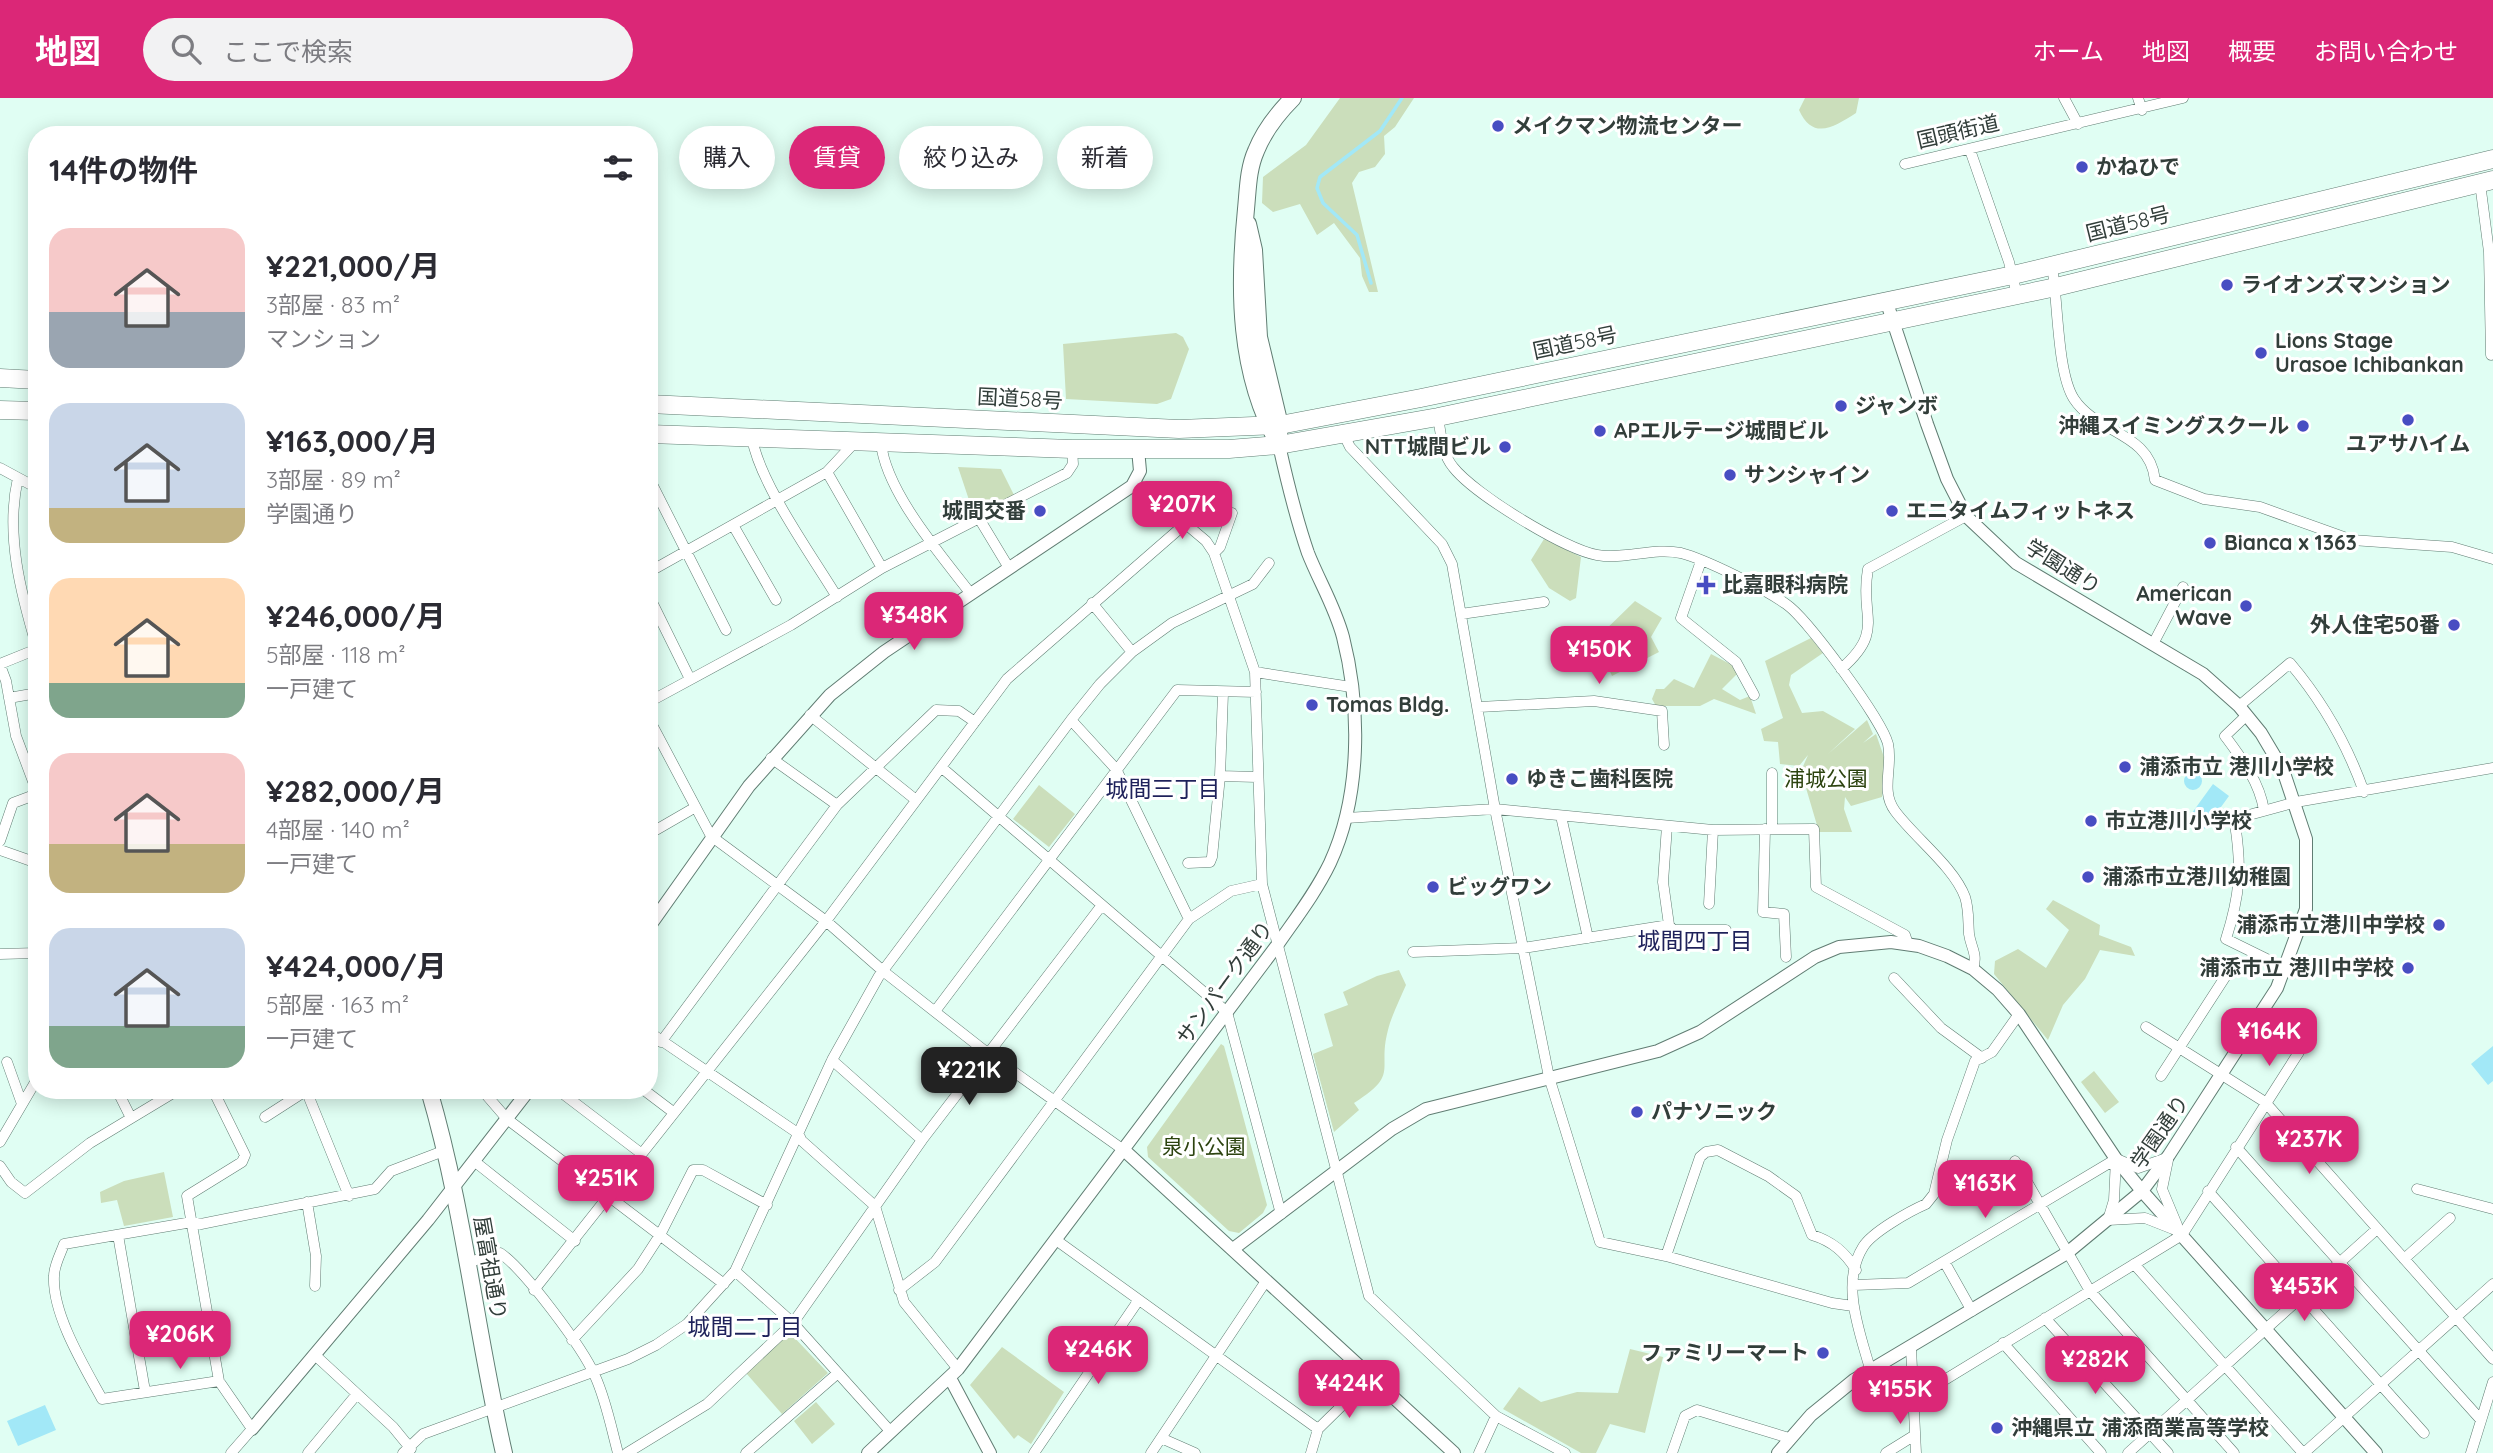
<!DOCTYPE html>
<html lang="ja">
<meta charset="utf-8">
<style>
body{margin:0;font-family:Quicksand,"Noto Sans JP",sans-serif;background:#f2f2f3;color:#2b2b33;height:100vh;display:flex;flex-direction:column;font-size:26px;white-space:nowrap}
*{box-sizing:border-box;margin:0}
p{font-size:23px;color:#7c7c81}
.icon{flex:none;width:38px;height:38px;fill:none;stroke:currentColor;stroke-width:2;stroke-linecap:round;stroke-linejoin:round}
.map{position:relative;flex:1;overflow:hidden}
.details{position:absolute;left:28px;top:28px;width:630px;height:973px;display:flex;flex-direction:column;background:#fff;border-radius:28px;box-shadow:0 4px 18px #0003}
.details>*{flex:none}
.banner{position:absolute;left:679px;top:28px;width:665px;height:63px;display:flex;gap:14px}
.price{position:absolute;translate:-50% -60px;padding:0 16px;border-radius:14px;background:#db2777;color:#fff;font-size:23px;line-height:46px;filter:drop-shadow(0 2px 4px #0008)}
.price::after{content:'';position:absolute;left:50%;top:42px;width:21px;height:16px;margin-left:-10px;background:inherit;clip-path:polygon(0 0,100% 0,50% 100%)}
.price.current{background:#222;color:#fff}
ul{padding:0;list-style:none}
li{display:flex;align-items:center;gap:21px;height:175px;padding:0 21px}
li span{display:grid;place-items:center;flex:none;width:196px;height:140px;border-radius:21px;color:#555}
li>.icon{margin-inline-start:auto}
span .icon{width:84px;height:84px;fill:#fffc;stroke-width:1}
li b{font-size:30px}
h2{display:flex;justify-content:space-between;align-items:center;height:84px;padding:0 21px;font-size:30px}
.tag{padding:0 24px;border-radius:32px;background:#fff;box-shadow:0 4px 18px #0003;font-size:24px;line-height:63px}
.tag.current{background:#db2777;color:#fff}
header{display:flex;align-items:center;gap:42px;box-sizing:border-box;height:98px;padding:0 35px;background:#db2777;color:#fff}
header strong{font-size:33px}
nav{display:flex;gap:38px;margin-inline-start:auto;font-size:24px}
.search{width:490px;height:63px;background:#f2f2f3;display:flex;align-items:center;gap:18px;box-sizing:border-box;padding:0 24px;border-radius:38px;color:#7c7c81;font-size:26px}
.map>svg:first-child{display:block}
.green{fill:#cbdebb}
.water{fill:#a2e8f7}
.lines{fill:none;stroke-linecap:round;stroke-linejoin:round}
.stream{stroke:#a2e8f7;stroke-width:3.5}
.minor-casing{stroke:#617d73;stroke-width:11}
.tertiary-casing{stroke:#617d73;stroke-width:14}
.primary-casing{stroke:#617d73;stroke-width:18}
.trunk-casing{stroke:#617d73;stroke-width:19}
.minor{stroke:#fff;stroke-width:10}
.tertiary{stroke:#fff;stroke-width:12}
.primary{stroke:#fff;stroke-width:16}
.trunk{stroke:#fff;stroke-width:18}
.poi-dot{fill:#484dc2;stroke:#fff;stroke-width:2.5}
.labels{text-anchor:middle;stroke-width:6;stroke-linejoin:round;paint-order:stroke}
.poi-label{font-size:21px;font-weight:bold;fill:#323e3a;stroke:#fff;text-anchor:start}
.street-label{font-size:21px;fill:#323e3a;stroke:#fff}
.park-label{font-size:21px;fill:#2c430f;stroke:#fff}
.neighbourhood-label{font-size:23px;fill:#1e215a;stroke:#fff}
</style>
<header>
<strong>地図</strong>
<div class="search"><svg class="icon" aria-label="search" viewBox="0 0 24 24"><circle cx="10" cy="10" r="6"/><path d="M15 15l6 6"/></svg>ここで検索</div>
<nav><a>ホーム</a><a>地図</a><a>概要</a><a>お問い合わせ</a></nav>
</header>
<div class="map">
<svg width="2493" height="1355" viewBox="0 0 2493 1355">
<rect width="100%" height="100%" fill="#e0fef3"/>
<path class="green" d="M1340 0H1414L1395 29 1384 38 1385 56 1375 69 1359 74 1352 85 1378 194H1369L1362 178 1360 160 1334 125 1317 137 1300 106 1273 114 1262 105 1263 79 1306 47Z
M1805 0H1859L1856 15C1834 29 1813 43 1799 12Z
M1176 235 1183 239 1189 251 1171 301 1157 306 1066 301 1063 246Z
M958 369 1001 371 1014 397 975 420Z
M1544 441 1581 459 1576 500 1570 503 1549 490 1531 462Z
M1635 503 1662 520 1651 539 1659 554 1612 578 1596 541Z
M1811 540 1823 555 1791 577 1789 587 1802 615 1823 613 1855 631 1828 656 1867 622 1873 636 1863 645 1876 636 1885 662 1882 699 1851 708 1845 699 1844 711 1852 734H1819L1801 673 1808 657 1799 668 1780 666 1778 644 1764 643 1761 631 1783 620 1765 563Z
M1711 556 1732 567 1738 575 1722 591 1740 602 1750 598 1756 616 1714 601 1700 608H1656L1652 601 1656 591H1664L1674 581 1694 590Z
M1039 687 1075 716 1049 749 1013 721Z
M2053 802 2100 827 2099 837 2131 849 2135 858 2100 852 2085 881 2063 907 2048 942 1994 876 1995 863 2018 851 2046 870 2069 832 2046 811Z
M1399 872 1406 887C1400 901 1391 919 1388 932 1377 973 1400 976 1354 1005L1359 1012 1334 1034 1313 956 1333 948 1324 916 1348 907 1343 894 1377 878Z
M1221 946 1224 948 1267 1107 1263 1115 1239 1135 1229 1133 1148 1059 1147 1049Z
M2094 973 2119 1004 2105 1015 2081 984Z
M164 1074 173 1119 124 1128 117 1102 101 1105 100 1094 124 1083Z
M790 1235 828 1275 782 1316 746 1275Z
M1002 1249 1064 1294 1031 1346 1018 1337 1014 1341 970 1287Z
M1630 1251 1663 1259 1645 1335 1610 1326 1596 1355H1581L1503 1311 1519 1289 1541 1304 1577 1294 1618 1295Z
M816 1304 835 1326 812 1346 794 1323Z"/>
<path class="water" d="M2184 683a9 9 0 1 1 18 0a9 9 0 1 1-18 0Z
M2213 686 2229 698 2205 731 2189 719Z
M2493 948V983L2488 987 2471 966Z
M45 1307 56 1332 18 1348 7 1323Z"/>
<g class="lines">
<path class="stream" d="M1371 185 1357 137 1323 105 1317 90 1320 79 1380 33 1402 0"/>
<g class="minor-casing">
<path id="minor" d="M2064 0 2078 26
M2138 0 2142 12
M1970 52 2009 164 2017 197
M1905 66 2183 0
M2480 85 2489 154 2491 257
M2052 168C2058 202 2057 275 2074 301 2097 336 2150 334 2155 382L2204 401 2260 409 2352 442 2452 449 2493 461
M1438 319C1441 336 1442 356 1453 369 1474 396 1564 451 1597 457 1625 462 1653 449 1681 455 1707 462 1763 490 1786 506 1807 520 1882 622 1888 646 1893 669 1880 693 1895 713 1914 739 1954 769 1965 799 1969 811 1968 824 1969 836 1971 850 1978 856 1973 871
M1343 335 1350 349 1442 446 1452 466 1495 711 1549 979 1600 1144 1666 1158 1832 1205 1853 1208
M752 340C760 386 811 456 837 499
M881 345C886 394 941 457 971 496
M0 370 37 390
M827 374 882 470
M18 380C5 436 21 496 37 550
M649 380 726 532
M1132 388 1142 389 1206 443 1214 455 1255 574 1262 786 1369 1198 1496 1318 1565 1355
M980 422 1009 470
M733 427 776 502
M1214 455 1220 449 1232 415
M1701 463 1681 520 1736 564 1754 597
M649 474 827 374 855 344
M649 498 690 581
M1092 505 1132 554
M1461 516 1544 504
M2153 546 2183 489
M0 566 37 551
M0 567 6 583 16 638 37 694
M1841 571C1886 532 1859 519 1868 471L1966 418
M1255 574 1351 589
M9 600 37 595
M649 604 791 527 882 470 1067 375 1073 366 1072 351
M2239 608 2290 565C2323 604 2347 646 2364 694
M1479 609 1594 603 1662 613 1664 647
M810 617 916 702
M2247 617 2225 638C2242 661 2259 683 2264 712
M649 621 711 738 826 823 883 873 990 957 1125 1053
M1071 622 1116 671 1189 821
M771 660 837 707
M941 669 1227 914 1281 1116
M1772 675V731
M1220 678 1257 679
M1561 718 1588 840
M1346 720 1495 711 1713 732 1814 731 1816 789 1905 837 1908 846
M1667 728 1663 784 1669 827
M1765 731 1763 814 1784 816 1786 859
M649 736 694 710
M0 743 13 705 37 696
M0 752 37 765
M1188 765 1210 764 1212 759 1220 678 1223 595
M1709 806 1713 732
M1413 854 1523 850 1669 827 1673 832H1726
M0 856 37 855
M2285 870 2226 841C2240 797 2242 771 2235 726L2238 720 2296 704 2493 670
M1894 880 1941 930 1982 960
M936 912 1177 592 1256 594
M2146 929 2265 1004 2493 1261
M649 934 799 1036 801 1042 875 1108 904 1204 958 1271
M661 944 837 707 936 612 959 613 975 624
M832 962 922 1042
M7 964 22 1006
M2161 978 2229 873
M117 992 131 1020
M156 992 161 1002
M213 992 245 1057 242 1064 187 1098 219 1283 252 1331 231 1355
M306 992 349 1098
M482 992 507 1021 724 1186
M558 992 642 1056
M644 992 673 1014
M265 1019 307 992
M0 1044 37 981
M2236 1049 2481 1322
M2117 1061 2138 1070 2164 1061
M2168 1062 2162 1091 2177 1127
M474 1063 575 1143
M2015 1063 2090 1193 2234 1355
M0 1068 11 1084 25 1095 90 1045 178 992
M2417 1091 2493 1111
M2208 1093 2424 1335
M307 1104 316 1158 315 1188
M2108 1122 2145 1120 2173 1131
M2108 1122 2114 1102 2116 1061
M118 1137 145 1293
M1056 1142 1318 1331
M1666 1158 1700 1059 1706 1054 1718 1052 1768 1078 1796 1098 1812 1137C1832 1143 1845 1154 1856 1172
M2404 1161 2450 1120
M466 1165 500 1155C524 1171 583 1250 595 1278 606 1302 611 1329 618 1355
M1945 1165 1972 1213
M2134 1166 2303 1355
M735 1173 793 1225 891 1334
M1854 1187 1908 1185 2116 1061
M534 1192 826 823 1007 581 1185 426
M899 1192 935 1164 1189 821 1231 793 1262 786
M2045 1220 2168 1355
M572 1242 638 1171 660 1137 693 1072H703L767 1107
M2003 1245 2101 1355
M1911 1250 1916 1355
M316 1258 393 1329 411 1351
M1870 1271C1860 1234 1840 1186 1863 1149 1872 1134 1910 1113 1926 1106L1934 1096 1947 1042 1975 963 1992 954 2019 916
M219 1283 102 1301C84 1268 52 1216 54 1178 54 1167 61 1155 64 1146L192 1124 201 1126 375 1091 391 1073 446 1052
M1915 1300 2182 1137 2299 954
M1161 1340 1195 1355
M308 1355 357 1296
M403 1355 423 1336 628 1261 656 1247 687 1226 735 1173 832 962 879 878 1071 622 1100 586 1132 554 1172 525 1253 486 1269 465
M627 1355 707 1306 793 1225 922 1042 1102 807
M746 1355 838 1275
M1034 1355 1138 1203
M1151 1355 1266 1183
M1311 1355 1318 1331 1370 1280
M1479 1355 1496 1318
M1672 1355 1685 1318 1697 1312 1789 1340
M1886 1355 1915 1337
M2128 1355 2377 1131
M2304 1355 2493 1186
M2471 1355 2493 1284"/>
</g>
<g class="tertiary-casing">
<path id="tertiary" d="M649 829 749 688 830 597 884 554 1132 388 1140 373 1138 351
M1125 1053 1454 1355
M1233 1151 1392 1031 1426 1011 1658 953 1700 934 1815 859 1839 849 1891 844 1919 848 1947 858 1973 871 1998 892 2019 916 2116 1061 2142 1093 2376 1355
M950 1280 990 1355
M252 1331 428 1122 529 992
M868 1355 958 1271 1278 846C1296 820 1316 794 1330 765 1361 698 1361 610 1343 539 1335 509 1319 483 1308 455 1296 420 1287 383 1279 347
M1778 1355 1811 1317 1854 1282 2067 1155 2142 1093 2169 1057 2277 890 2306 811V741L2283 672 2261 635 2239 608 2203 576 2016 465 1966 418 1947 381 1927 326 1886 202"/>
</g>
<g class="primary-casing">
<path id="primary" d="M1248 126 1254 152 1259 239 1280 327 1279 338
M1279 347C1238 275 1238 190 1246 111 1248 91 1248 71 1256 53 1264 33 1278 15 1293 0
M429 992C464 1111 476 1234 504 1355"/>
</g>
<g class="trunk-casing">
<path id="trunk" d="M0 280 37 282
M649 306 1179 331 1280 327 1421 300 2013 177 2493 61
M0 312 37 313
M649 336 1072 351H1229L1279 347 1438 319 2056 189 2493 82"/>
</g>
<use href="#minor" class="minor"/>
<use href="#tertiary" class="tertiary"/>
<use href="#primary" class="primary"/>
<use href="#trunk" class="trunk"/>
</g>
<g class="poi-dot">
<circle cx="1498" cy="28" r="7"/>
<circle cx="2082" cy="69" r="7"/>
<circle cx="2227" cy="187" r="7"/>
<circle cx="2261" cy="255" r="7"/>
<circle cx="1841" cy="308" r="7"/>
<circle cx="2408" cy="322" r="7"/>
<circle cx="2303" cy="328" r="7"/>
<circle cx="1600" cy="333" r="7"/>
<circle cx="1505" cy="349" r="7"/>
<circle cx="1730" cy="377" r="7"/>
<circle cx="1040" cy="413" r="7"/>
<circle cx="1892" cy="413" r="7"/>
<circle cx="2210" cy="445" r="7"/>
<path d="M1702.5 476.5h7v7h7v7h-7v7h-7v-7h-7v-7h7z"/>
<circle cx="2246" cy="508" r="7"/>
<circle cx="2454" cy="527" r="7"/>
<circle cx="1312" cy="607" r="7"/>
<circle cx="2125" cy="669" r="7"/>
<circle cx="1512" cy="681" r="7"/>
<circle cx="2091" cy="723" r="7"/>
<circle cx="2088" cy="779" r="7"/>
<circle cx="1433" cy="789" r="7"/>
<circle cx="2439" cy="827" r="7"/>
<circle cx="2408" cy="870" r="7"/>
<circle cx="1637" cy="1014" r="7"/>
<circle cx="1823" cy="1255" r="7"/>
<circle cx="1997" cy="1330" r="7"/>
</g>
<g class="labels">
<g class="poi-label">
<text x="1512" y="35">メイクマン物流センター</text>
<text x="2096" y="76">かねひで</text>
<text x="2241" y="194">ライオンズマンション</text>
<text x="2275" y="250">Lions Stage<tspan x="2275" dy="24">Urasoe Ichibankan</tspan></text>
<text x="1855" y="315">ジャンボ</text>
<text x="2289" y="335" text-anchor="end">沖縄スイミングスクール</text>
<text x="1614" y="340">APエルテージ城間ビル</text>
<text x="2408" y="353" text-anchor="middle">ユアサハイム</text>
<text x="1491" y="356" text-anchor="end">NTT城間ビル</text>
<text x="1744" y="384">サンシャイン</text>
<text x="1026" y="420" text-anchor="end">城間交番</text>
<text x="1906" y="420">エニタイムフィットネス</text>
<text x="2224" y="452">Bianca x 1363</text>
<text x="1722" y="494">比嘉眼科病院</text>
<text x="2232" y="503" text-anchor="end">American<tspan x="2232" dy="24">Wave</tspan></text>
<text x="2440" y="534" text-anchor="end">外人住宅50番</text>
<text x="1326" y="614">Tomas Bldg.</text>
<text x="2139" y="676">浦添市立 港川小学校</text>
<text x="1526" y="688">ゆきこ歯科医院</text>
<text x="2105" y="730">市立港川小学校</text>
<text x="2102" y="786">浦添市立港川幼稚園</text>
<text x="1447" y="796">ビッグワン</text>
<text x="2425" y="834" text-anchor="end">浦添市立港川中学校</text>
<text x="2394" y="877" text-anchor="end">浦添市立 港川中学校</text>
<text x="1651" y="1021">パナソニック</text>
<text x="1809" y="1262" text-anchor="end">ファミリーマート</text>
<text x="2011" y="1337">沖縄県立 浦添商業高等学校</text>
</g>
<g class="street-label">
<text transform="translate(1958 34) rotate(-13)" y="7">国頭街道</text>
<text transform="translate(2128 126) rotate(-14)" y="7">国道58号</text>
<text transform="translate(1575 245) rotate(-12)" y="7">国道58号</text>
<text transform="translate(1020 301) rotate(3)" y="7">国道58号</text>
<text transform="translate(2063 469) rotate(32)" y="7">学園通り</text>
<text transform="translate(1225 885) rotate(-54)" y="7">サンパーク通り</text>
<text transform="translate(2160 1034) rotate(-55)" y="7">学園通り</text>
<text transform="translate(490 1170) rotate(80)" y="7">屋富祖通り</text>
</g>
<g class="park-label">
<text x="1826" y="688">浦城公園</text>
<text x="1204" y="1056">泉小公園</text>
</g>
<g class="neighbourhood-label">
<text x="1163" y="699">城間三丁目</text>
<text x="1695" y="851">城間四丁目</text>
<text x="745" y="1237">城間二丁目</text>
</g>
</g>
</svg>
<b class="price" style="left:1182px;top:443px">¥207K</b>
<b class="price" style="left:914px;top:554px">¥348K</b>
<b class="price" style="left:1599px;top:588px">¥150K</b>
<b class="price" style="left:2269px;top:970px">¥164K</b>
<b class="price current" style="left:969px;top:1009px">¥221K</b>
<b class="price" style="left:2309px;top:1078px">¥237K</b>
<b class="price" style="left:606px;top:1117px">¥251K</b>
<b class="price" style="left:1985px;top:1122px">¥163K</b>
<b class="price" style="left:2304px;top:1225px">¥453K</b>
<b class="price" style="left:180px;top:1273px">¥206K</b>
<b class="price" style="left:1098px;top:1288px">¥246K</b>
<b class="price" style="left:2095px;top:1298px">¥282K</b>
<b class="price" style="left:1349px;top:1322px">¥424K</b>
<b class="price" style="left:1900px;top:1328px">¥155K</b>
<div class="banner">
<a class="tag">購入</a>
<a class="tag current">賃貸</a>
<a class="tag">絞り込み</a>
<a class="tag">新着</a>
</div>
<section class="details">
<h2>14件の物件<svg class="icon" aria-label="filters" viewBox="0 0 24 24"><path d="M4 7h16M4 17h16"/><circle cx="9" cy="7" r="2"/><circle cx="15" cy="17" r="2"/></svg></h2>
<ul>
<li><span style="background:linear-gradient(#f6c9c9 60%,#9aa5b1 0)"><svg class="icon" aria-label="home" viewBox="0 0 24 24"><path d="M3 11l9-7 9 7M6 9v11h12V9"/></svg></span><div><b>¥221,000/月</b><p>3部屋 · 83 m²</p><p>マンション</p></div></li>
<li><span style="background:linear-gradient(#c9d6e8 75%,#c2b280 0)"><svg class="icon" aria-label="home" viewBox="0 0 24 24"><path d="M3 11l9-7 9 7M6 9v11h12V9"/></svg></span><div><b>¥163,000/月</b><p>3部屋 · 89 m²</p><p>学園通り</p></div></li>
<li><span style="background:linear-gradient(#ffd9b3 75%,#7fa58c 0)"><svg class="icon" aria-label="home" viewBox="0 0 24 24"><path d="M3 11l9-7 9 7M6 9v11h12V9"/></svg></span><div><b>¥246,000/月</b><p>5部屋 · 118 m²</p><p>一戸建て</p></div></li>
<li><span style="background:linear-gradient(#f6c9c9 65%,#c2b280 0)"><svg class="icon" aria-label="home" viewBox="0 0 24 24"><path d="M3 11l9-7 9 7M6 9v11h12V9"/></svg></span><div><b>¥282,000/月</b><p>4部屋 · 140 m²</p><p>一戸建て</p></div></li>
<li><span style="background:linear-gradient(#c9d6e8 70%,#7fa58c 0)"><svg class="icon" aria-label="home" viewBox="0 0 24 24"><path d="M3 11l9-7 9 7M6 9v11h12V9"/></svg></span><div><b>¥424,000/月</b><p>5部屋 · 163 m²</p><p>一戸建て</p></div></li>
</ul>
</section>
</div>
